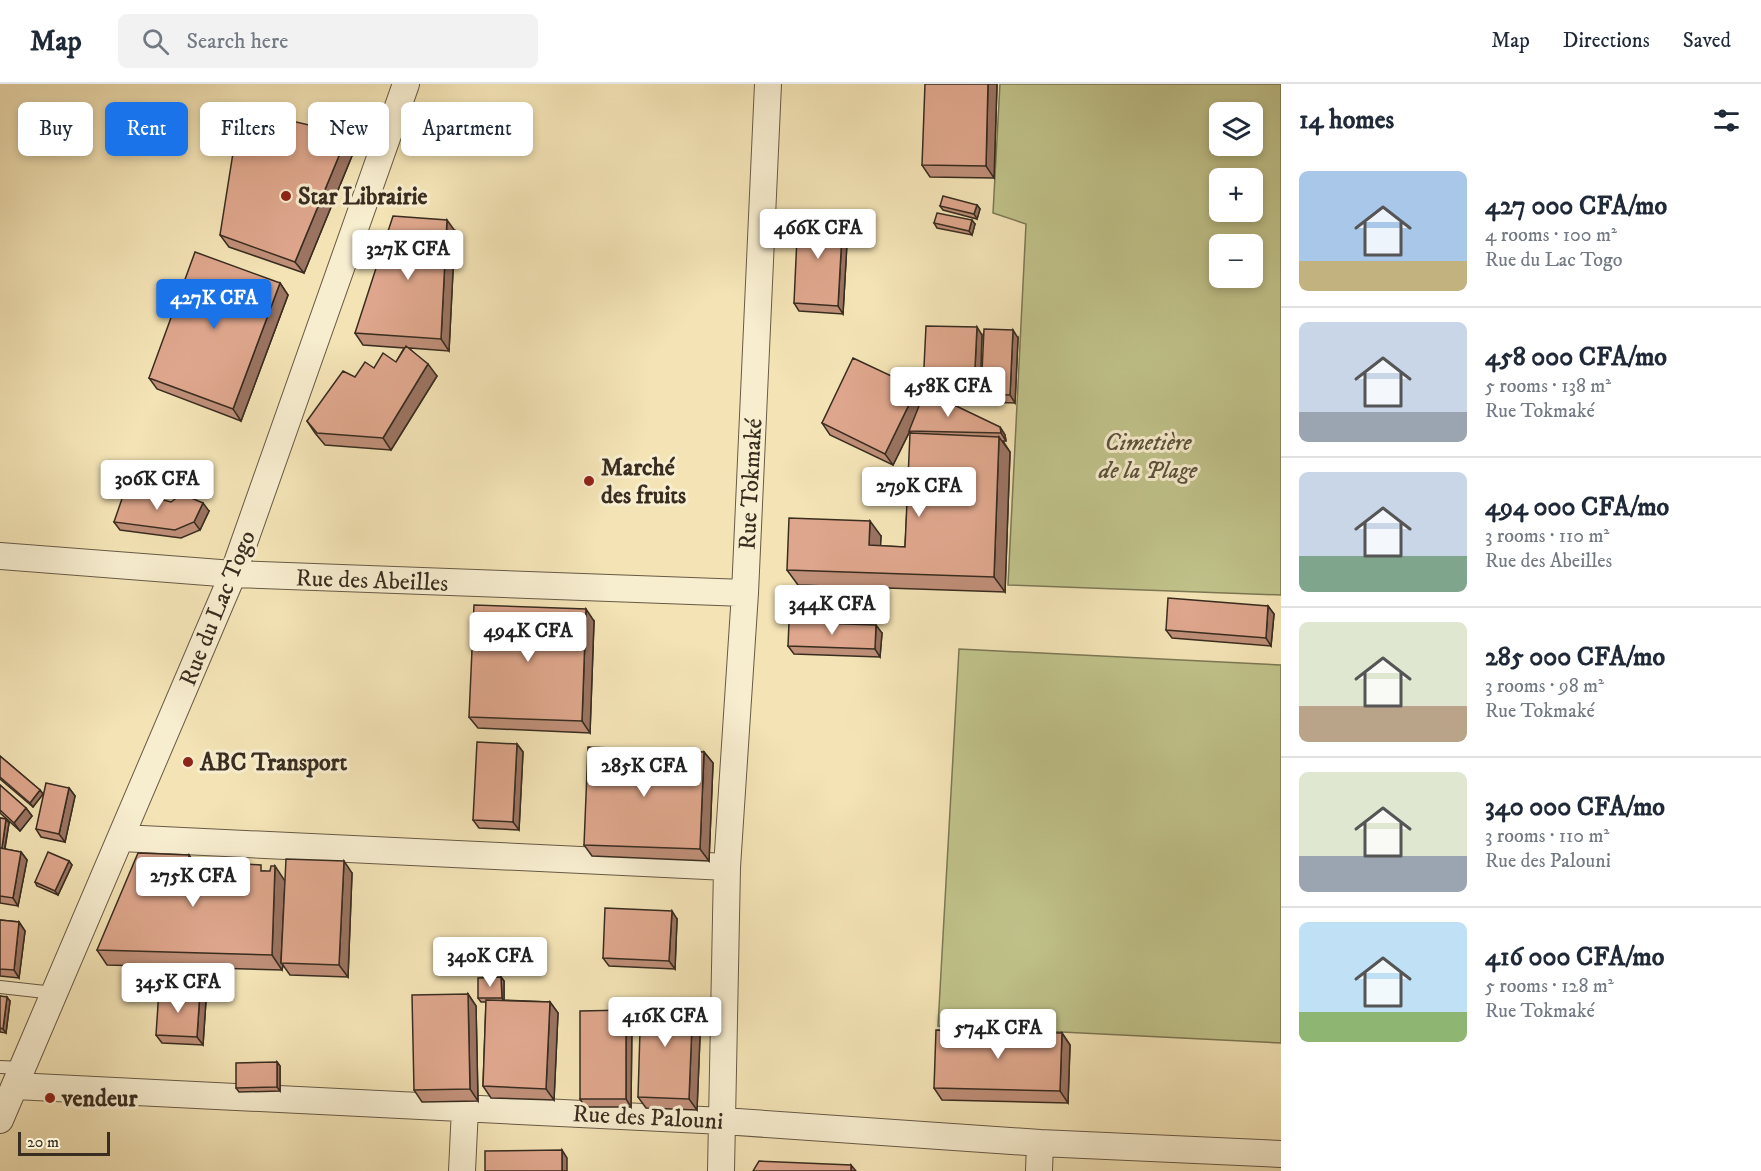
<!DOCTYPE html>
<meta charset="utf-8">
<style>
body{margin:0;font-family:"IM FELL DW Pica",serif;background:#f2f2f3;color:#1f2937;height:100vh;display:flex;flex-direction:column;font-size:22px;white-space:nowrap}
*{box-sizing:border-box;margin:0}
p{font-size:20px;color:#747a83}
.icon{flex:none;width:33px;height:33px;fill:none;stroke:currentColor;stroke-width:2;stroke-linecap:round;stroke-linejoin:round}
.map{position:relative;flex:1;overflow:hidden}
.sheet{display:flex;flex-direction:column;background:#fff;width:480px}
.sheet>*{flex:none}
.banner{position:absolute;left:18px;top:18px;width:570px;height:54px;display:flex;gap:12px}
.controls{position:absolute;left:1209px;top:18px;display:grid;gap:12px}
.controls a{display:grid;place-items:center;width:54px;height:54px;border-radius:9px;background:#fff;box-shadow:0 3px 9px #0003;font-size:30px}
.scale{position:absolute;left:18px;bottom:15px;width:92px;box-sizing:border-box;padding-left:6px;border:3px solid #392d20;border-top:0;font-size:16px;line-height:21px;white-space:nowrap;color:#392d20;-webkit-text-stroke:4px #f7edcf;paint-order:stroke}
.price{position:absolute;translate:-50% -51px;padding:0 14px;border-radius:6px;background:#fff;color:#222;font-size:20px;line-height:39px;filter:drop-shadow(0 2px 3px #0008)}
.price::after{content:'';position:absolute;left:50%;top:36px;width:18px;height:14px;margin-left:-9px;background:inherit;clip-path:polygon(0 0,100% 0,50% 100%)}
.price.current{background:#1a73e8;color:#fff}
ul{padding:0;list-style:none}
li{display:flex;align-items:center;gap:18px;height:150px;padding:0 18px}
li+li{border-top:2px solid #e0e1e3}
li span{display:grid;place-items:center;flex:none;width:168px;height:120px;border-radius:9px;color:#555}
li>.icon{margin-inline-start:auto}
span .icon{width:72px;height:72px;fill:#fffc;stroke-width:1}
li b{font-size:26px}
h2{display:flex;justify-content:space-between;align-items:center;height:72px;padding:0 18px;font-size:26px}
.tag{padding:0 21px;border-radius:9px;background:#fff;box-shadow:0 3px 9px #0003;font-size:21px;line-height:54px}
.tag.current{background:#1a73e8;color:#fff}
header{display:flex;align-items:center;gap:36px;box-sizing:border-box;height:84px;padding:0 30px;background:#fff;border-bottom:2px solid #e0e1e3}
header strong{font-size:28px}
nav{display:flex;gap:33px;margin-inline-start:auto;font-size:21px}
.search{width:420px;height:54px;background:#f2f2f3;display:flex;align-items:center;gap:15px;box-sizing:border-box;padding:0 21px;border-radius:9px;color:#747a83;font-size:22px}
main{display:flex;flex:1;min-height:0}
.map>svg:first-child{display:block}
.green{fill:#c0c28a;stroke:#7c7855;stroke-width:1.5;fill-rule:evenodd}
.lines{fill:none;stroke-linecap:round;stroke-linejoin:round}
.service-casing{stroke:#685a45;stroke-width:14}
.minor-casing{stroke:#685a45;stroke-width:28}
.service{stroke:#f7edcf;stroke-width:12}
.minor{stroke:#f7edcf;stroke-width:26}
.wall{fill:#bf8f78;stroke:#392d20;stroke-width:1.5}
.shaded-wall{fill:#9b7462;stroke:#392d20;stroke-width:1.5}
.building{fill:#dea68c;stroke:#392d20;stroke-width:1.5}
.poi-dot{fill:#8f2418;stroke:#f7edcf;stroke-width:2}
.labels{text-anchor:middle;stroke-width:6;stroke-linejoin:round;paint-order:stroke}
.poi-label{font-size:24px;font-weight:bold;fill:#392d20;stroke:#f7edcf;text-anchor:start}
.park-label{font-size:24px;font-style:italic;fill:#5b523a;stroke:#f7edcf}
.street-label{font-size:24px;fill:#392d20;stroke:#f7edcf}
</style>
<header>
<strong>Map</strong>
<div class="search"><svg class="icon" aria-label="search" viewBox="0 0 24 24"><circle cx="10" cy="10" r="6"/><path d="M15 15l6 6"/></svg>Search here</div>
<nav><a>Map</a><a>Directions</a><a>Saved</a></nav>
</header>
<main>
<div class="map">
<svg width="1281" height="1087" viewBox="0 0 1281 1087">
<rect width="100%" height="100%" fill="#f3e3b5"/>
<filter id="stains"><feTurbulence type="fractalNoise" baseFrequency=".00333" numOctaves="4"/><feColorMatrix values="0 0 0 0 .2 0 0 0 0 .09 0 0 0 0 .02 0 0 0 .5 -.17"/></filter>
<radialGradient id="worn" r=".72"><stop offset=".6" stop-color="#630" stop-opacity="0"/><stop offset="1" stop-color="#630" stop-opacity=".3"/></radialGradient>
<path class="green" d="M1000 0H1281V511L1008 501 1026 140 993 129ZM1220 28H1252V62H1220ZM1220 94H1252V128H1220ZM1220 160H1252V194H1220Z
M959 565 1281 581V959L938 942Z"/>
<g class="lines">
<g class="service-casing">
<path id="service" d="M0 903 54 909
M0 983 22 984"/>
</g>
<g class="minor-casing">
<path id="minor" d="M0 472 233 490 745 509
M121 754 727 783
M15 1002 723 1037 1040 1059 1281 1070
M0 1036 233 490 406 0
M462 1087 465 1024
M721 1087 727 783 745 509 768 0
M1039 1087 1040 1059"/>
</g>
<use href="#service" class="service"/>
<use href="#minor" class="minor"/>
</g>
<path class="wall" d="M997 0 994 94 930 93 922 81Z
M348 50 356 62 304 189 229 163 220 151Z
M977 121 980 125 977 135 943 126 940 122Z
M843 133 848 141 843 230 799 227 794 219Z
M934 139 975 140 972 151 937 144Z
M455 147 449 267 409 264 437 292 391 366 325 361 315 349 307 337 355 293 374 284 396 278 404 264 363 261 355 249Z
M280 199 288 211 241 337 157 305 149 294Z
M982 251 980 312 932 311 1000 343 1005 351 1006 357H1003L1010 368 1005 508 798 501 787 486 881 452 880 462 905 463 911 349 910 347 893 381 830 351 822 339 917 304 923 314 927 308 923 303Z
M1018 254 1015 319 987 318 981 310Z
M209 427 200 446 181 454 120 446 114 438Z
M884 517 883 533 804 530 799 522Z
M1268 522 1274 530 1271 562 1172 554 1166 546Z
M594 537 590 649 478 644 469 633Z
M882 549 880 573 794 570 788 562Z
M517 660 523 668 519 746 479 744 473 736Z
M704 668 713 679 709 777 592 772 584 761Z
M0 672 40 706 43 710 33 723 0 695Z
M0 701 26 724 32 732 20 747 0 729Z
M69 704 75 712 65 758 41 753 36 745Z
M0 734 6 735 9 739 5 765 21 768 27 776 18 822 0 819Z
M189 771 194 779 215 784 245 789 265 787 285 797 352 789 348 893 290 891 283 881 282 886 107 881 97 866Z
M69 777 72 781 58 811 37 802 35 798Z
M677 835 675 885 609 882 603 874Z
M0 836 19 838 25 847 19 894 0 892Z
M501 893 504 897V916L550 918 558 929 554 1016 491 1014 483 1002 486 918H481L478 914Z
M200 908 206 916 203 961 162 959 156 951Z
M468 910 476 922 478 1017 422 1018 414 1006Z
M0 912 10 917 6 949 0 948Z
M701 928 697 1026 646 1024 638 1013Z
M632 934 631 1023H585L580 1015Z
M1062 949 1070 961 1068 1019 942 1016 934 1004Z
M277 978 280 982V1007L239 1008 236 1004Z"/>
<path class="shaded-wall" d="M988 0H997L994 94 986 82Z
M348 50 356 62 304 189 295 178Z
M977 121 980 125 977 135 974 130Z
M843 133 848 141 843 230 838 222Z
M447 136 455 147 449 267 441 255Z
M972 136 975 140 972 151 969 147Z
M280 199 288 211 241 337 233 325Z
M977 243 982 251 980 312 974 304Z
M1013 246 1018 254 1015 319 1010 311Z
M428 280 437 292 391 366 383 354Z
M917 304 925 316 893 381 885 370Z
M1000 343 1005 351 1006 357 1001 349Z
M999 353 1010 368 1005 508 994 493Z
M203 419 209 427 200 446 194 438Z
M870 437 881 452 880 477 869 461Z
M878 509 884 517 883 533 877 525Z
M1268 522 1274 530 1271 562 1266 554Z
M586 525 594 537 590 649 582 637Z
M876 541 882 549 880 573 875 565Z
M517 660 523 668 519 746 513 738Z
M704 668 713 679 709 777 700 765Z
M69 704 75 712 65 758 59 750Z
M40 706 43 710 33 723 30 719Z
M26 724 32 732 20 747 14 739Z
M6 735 9 739 4 768 2 764Z
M21 768 27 776 18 822 13 814Z
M189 771 199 786 188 779Z
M69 777 72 781 58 811 55 807Z
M344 777 352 789 348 893 339 881Z
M239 780 249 795 238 789Z
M275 782 285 797 281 879 283 881 282 886 272 871Z
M672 827 677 835 675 885 669 877Z
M19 838 25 847 19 894 14 886Z
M501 893 504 897V918L502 914Z
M200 908 206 916 203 961 197 953Z
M468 910 476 922 478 1017 470 1005Z
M7 913 10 917 6 949 3 945Z
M693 916 701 928 697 1026 689 1015Z
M550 918 558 929 554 1016 546 1005Z
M626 926 632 934 631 1023 626 1015Z
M1062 949 1070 961 1068 1019 1060 1007Z
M277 978 280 982V1007L277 1003Z
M562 1066 567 1074V1087H562Z
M851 1081 856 1087H851Z"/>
<path class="building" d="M925 0H988L986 82 922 81Z
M240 25 348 50 295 178 220 151Z
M943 112 977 121 974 130 940 122Z
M937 129 972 136 969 147 934 139Z
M798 131 843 133 838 222 794 219Z
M393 132 447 136 441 255 355 249Z
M195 168 280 199 233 325 149 294Z
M926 242 977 243 974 304 923 303Z
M984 245 1013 246 1010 311 981 310Z
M406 262 428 280 383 354 317 349 307 337 343 287 355 293 365 278 374 284 383 269 396 278Z
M853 274 917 304 885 370 822 339Z
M925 307 1000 343 1001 349 909 347Z
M910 349 999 353 994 493 787 486 789 434 870 437 869 461 905 463Z
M125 406 171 418 182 410 203 419 194 438 175 446 114 438Z
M799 506 878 509 877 525 799 522Z
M1168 514 1268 522 1266 554 1166 546Z
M474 521 586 525 582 637 469 633Z
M789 538 876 541 875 565 788 562Z
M477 658 517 660 513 738 473 736Z
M588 663 704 668 700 765 584 761Z
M0 672 40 706 30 719 0 693Z
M46 699 69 704 59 750 36 745Z
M0 701 26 724 14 739 0 726Z
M0 734 6 735 2 764H0Z
M0 764 21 768 13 814 0 812Z
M48 768 69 777 55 807 35 798Z
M138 769 189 771 188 779H212V784H220V780H239L238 789H245L246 780 261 781V787H270L271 782H275L272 871 97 866Z
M286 775 344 777 339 881 281 879Z
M605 824 672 827 669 877 603 874Z
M0 836 19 838 14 886 0 885Z
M501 893 502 914H478V894Z
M159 906 200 908 197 953 156 951Z
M468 910 470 1005 414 1006 412 911Z
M0 912 7 913 3 945 0 944Z
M641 914 693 916 689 1015 638 1013Z
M486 916 550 918 546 1005 483 1002Z
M626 926V1015H580V927Z
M936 946 1062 949 1060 1007 934 1004Z
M277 978V1003L236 1004V979Z
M562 1066V1087H485V1067Z
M759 1077 851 1081V1087H753Z"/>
<g class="poi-dot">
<circle cx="286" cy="112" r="6"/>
<circle cx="589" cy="397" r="6"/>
<circle cx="188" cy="678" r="6"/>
<circle cx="50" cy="1014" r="6"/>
</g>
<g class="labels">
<g class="poi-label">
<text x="298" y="120">Star Librairie</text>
<text x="601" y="391">Marché<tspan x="601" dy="28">des fruits</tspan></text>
<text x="200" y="686">ABC Transport</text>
<text x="62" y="1022">vendeur</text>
</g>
<g class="park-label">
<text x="1148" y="366">Cimetière<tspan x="1148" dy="28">de la Plage</tspan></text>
</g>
<g class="street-label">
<text transform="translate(750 400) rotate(-87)" y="8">Rue Tokmaké</text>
<text transform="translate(372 496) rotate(2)" y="8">Rue des Abeilles</text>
<text transform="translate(217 524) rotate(-68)" y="8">Rue du Lac Togo</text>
<text transform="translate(648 1033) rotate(3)" y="8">Rue des Palouni</text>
</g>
</g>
<rect width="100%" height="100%" filter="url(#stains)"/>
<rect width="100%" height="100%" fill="url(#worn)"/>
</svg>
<div class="controls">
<a><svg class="icon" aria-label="layers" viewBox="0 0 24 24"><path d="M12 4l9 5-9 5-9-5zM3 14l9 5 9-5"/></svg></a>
<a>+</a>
<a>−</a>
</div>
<div class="scale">20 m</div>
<b class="price" style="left:818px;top:176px">466K CFA</b>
<b class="price" style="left:408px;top:197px">327K CFA</b>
<b class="price current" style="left:214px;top:246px">427K CFA</b>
<b class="price" style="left:948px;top:334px">458K CFA</b>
<b class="price" style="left:157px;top:427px">306K CFA</b>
<b class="price" style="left:919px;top:434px">279K CFA</b>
<b class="price" style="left:832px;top:552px">344K CFA</b>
<b class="price" style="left:528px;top:579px">494K CFA</b>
<b class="price" style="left:644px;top:714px">285K CFA</b>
<b class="price" style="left:193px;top:824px">275K CFA</b>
<b class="price" style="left:490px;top:904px">340K CFA</b>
<b class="price" style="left:178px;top:930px">345K CFA</b>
<b class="price" style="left:665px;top:964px">416K CFA</b>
<b class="price" style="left:998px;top:976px">574K CFA</b>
<div class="banner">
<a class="tag">Buy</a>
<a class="tag current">Rent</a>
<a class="tag">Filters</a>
<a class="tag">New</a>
<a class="tag">Apartment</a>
</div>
</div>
<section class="sheet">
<h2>14 homes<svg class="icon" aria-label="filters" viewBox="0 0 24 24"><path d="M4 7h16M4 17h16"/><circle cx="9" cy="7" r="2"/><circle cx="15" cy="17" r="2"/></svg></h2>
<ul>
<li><span style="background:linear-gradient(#a9c7e8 75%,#c2b280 0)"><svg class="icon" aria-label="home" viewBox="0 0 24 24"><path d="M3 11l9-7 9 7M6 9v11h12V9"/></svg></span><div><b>427 000 CFA/mo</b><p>4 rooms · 100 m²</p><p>Rue du Lac Togo</p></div></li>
<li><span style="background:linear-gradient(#c9d6e8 75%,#9aa5b1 0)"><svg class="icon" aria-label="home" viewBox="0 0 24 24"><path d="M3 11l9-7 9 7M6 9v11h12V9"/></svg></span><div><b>458 000 CFA/mo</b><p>5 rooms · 138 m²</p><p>Rue Tokmaké</p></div></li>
<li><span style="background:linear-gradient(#c9d6e8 70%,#7fa58c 0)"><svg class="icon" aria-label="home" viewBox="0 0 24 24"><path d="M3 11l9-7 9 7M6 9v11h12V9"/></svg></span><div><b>494 000 CFA/mo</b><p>3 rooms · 110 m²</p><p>Rue des Abeilles</p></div></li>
<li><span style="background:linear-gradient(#dfe7d0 70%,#b9a48a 0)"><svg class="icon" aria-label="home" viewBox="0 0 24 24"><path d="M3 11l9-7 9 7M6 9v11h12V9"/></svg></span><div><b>285 000 CFA/mo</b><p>3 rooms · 98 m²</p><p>Rue Tokmaké</p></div></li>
<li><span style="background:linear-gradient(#dfe7d0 70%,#9aa5b1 0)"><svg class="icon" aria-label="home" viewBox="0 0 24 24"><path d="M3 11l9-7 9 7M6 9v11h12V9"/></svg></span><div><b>340 000 CFA/mo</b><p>3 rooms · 110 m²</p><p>Rue des Palouni</p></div></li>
<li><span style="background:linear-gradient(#bfe0f5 75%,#8fb573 0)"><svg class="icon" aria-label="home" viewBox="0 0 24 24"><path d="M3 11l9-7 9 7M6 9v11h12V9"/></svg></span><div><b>416 000 CFA/mo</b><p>5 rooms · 128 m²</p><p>Rue Tokmaké</p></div></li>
</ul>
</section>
</main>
